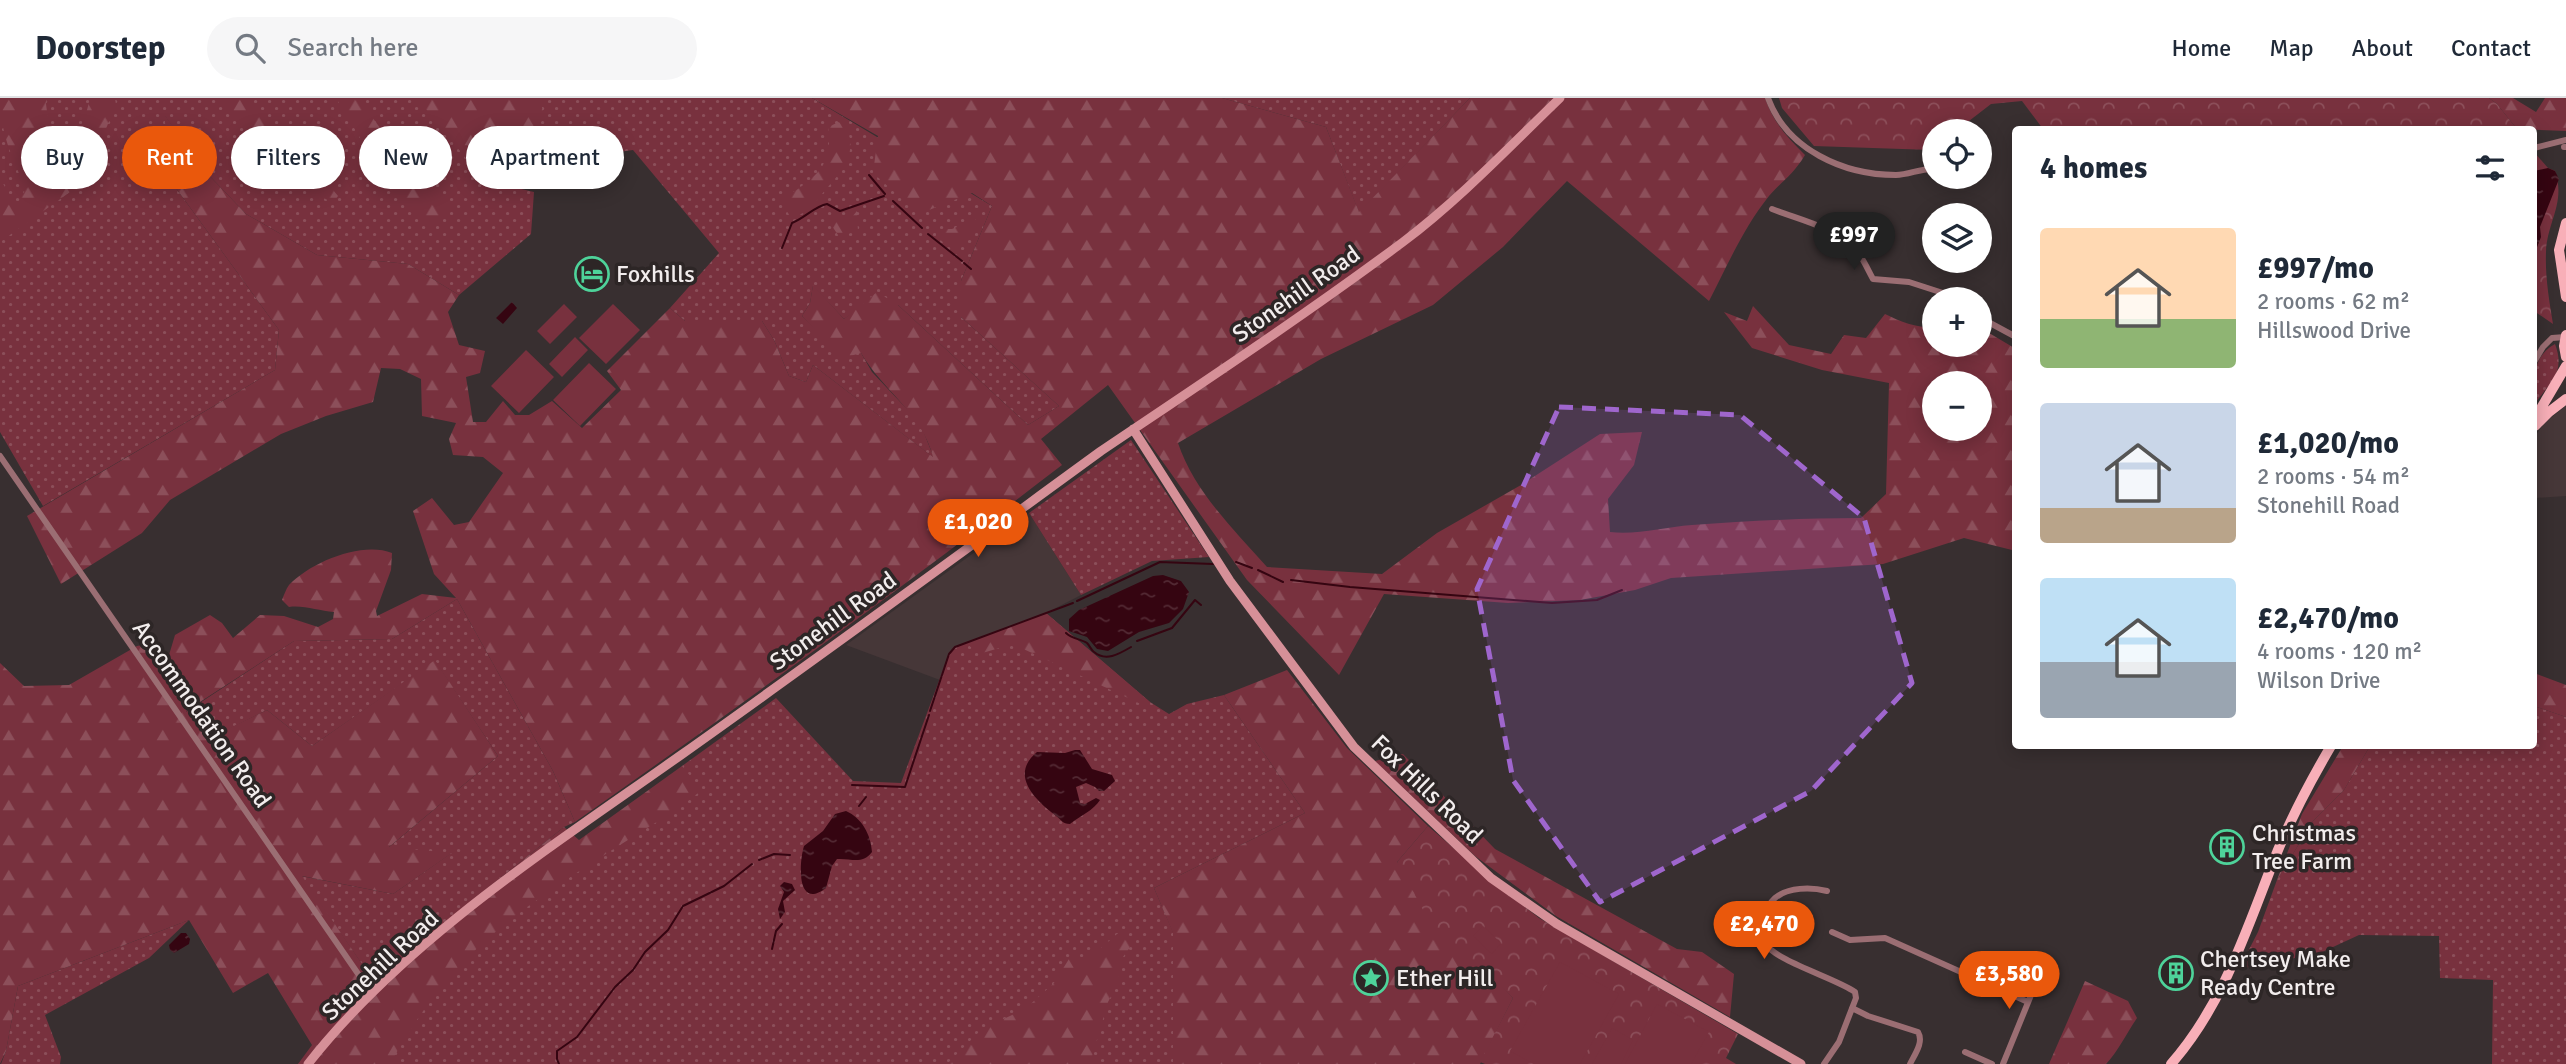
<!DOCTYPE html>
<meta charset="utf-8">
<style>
body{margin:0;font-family:Signika,sans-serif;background:#f6f6f7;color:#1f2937;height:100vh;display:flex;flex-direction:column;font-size:26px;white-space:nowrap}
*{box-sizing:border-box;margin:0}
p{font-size:23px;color:#747a83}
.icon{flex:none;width:38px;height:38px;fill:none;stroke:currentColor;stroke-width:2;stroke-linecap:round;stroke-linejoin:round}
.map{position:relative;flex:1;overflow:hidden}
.sheet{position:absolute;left:2012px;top:28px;width:525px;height:623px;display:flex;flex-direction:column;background:#fff;border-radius:7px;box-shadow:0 4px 18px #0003}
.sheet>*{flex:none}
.banner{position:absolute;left:21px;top:28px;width:665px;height:63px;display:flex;gap:14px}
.buttons{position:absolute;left:1922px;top:21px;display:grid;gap:14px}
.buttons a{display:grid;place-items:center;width:70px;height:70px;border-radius:50%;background:#fff;box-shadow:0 4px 18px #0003;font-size:35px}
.price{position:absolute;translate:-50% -60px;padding:0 16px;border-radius:24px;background:#ea580c;color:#fff;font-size:23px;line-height:46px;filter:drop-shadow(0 2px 4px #0008)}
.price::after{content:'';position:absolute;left:50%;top:42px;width:21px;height:16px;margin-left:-10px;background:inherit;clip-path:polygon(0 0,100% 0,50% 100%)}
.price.current{background:#222;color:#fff}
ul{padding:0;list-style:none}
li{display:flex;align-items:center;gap:21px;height:175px;padding:0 28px}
li span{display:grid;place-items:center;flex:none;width:196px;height:140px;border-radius:7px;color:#555}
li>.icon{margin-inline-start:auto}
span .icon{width:84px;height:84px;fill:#fffc;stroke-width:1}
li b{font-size:30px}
h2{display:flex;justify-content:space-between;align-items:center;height:84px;padding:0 28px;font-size:30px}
.tag{padding:0 24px;border-radius:32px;background:#fff;box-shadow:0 4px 18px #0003;font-size:24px;line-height:63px}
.tag.current{background:#ea580c;color:#fff}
header{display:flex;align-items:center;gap:42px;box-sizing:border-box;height:98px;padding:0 35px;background:#fff;border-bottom:2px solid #e0e1e3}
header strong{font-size:33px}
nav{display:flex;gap:38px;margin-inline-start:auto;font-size:24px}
.search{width:490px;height:63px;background:#f6f6f7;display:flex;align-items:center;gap:18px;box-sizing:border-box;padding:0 24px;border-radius:38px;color:#747a83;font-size:26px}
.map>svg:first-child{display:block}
.built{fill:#463738}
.grass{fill:url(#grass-dots)}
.forest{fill:url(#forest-firs);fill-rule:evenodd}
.park{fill:url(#park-crowns)}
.garden{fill:#78313e}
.water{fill:url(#water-ripples)}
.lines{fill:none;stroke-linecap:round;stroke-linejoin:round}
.stream{stroke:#350511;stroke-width:2}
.street{stroke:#9b6e73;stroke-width:6}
.secondary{stroke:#d69098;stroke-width:9}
.primary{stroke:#f8afb8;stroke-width:10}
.marked{fill:#9f66cd;fill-opacity:0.2;stroke:#9f66cd;stroke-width:5;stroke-dasharray:14 9;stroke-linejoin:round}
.labels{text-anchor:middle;stroke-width:7;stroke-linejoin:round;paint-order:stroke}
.poi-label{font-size:24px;fill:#f2eded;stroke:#2d2626;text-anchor:start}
.street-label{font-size:24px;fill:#f2eded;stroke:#2d2626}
</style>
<header>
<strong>Doorstep</strong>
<div class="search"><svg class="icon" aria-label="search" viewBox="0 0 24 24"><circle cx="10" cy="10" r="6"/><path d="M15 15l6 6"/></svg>Search here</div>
<nav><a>Home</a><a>Map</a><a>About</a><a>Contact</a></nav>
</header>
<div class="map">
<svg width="2566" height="966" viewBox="0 0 2566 966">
<defs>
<pattern id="grass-dots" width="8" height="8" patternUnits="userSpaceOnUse" patternTransform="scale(1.75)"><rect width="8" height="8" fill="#78313e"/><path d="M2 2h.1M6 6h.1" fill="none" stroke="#8c4f5a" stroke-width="1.8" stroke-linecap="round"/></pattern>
<pattern id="forest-firs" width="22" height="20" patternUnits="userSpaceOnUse" patternTransform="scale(1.75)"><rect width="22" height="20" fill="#78313e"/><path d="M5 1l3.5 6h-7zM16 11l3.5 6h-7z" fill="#8c4f5a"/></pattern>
<pattern id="park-crowns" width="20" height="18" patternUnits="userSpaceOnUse" patternTransform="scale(1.75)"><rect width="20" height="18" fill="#78313e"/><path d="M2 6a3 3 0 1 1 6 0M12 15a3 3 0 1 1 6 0" fill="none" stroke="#8c4f5a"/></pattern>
<pattern id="water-ripples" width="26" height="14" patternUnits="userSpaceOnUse" patternTransform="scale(1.75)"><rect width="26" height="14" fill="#350511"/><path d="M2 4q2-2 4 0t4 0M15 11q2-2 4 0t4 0" fill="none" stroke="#532a34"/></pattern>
</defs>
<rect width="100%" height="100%" fill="#382f30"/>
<path class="built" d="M2566 308V398L2534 400V340L2544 325Z
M1029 415 1081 497 1046 515 955 549 949 556 940 582 846 547Z"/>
<path class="grass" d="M0 0H812L992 108 961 183V219L1059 308 1028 327 898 207 854 214 844 221 813 188 810 205 802 218 821 236 861 255 872 274 920 325 934 360 813 267 806 284 789 278 774 242 762 223H685L670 210 719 155 633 52 612 55 596 43 549 34 516 63 513 89 534 94 531 136 459 197 408 166 317 157 246 116 204 72 165 18 173 86 279 232 275 272 43 408 0 334Z
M1222 0H1470L1359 115 1326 29Z
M2555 246C2566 275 2550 284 2534 307 2534 283 2531 259 2555 246Z
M1131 342 1209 459 1152 463 1081 497 1029 415Z
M457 501 553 673 575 724 564 729 373 882 301 778 393 796 450 756 388 750 498 658 435 563 312 648 267 612 207 642 186 614 294 543 392 541Z
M1046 515 1150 604 1169 616 1187 606 1224 597 1305 715 1154 790 1173 834V966H326L678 680 682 668 776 600 853 683 901 685 949 556 955 549Z
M2534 608 2566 619V966H2492L2493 882 2440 880 2439 838 2359 837 2320 855 2239 871 2258 834 2277 782 2313 723 2344 692 2370 648H2534Z
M189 822 149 860 45 917 61 959 60 966H1L6 953 18 888Z"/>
<path class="forest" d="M0 0H47L46 6 51 44C81 34 83 30 90 0H115L116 7 99 47 91 79 0 144V80L16 109 26 90C12 61 0 33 0 0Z
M219 0H243L296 47 338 98 333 105 296 85 271 50 225 10Z
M336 0H358C386 39 416 77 452 110L436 127 420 126 413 109 391 91Z
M417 0H479L484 3 492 0H539L545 19 517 53 480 74 473 69Z
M812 0H1222L1326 29 1359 114 1470 0H1765C1773 24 1787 39 1805 57 1793 77 1783 82 1769 98 1744 129 1727 168 1709 203L1567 83 1503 149 1433 207 1321 261 1178 345C1194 393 1234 432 1267 469L1382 476 1437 435 1521 387 1600 336 1642 334 1634 367 1608 401 1610 434C1638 437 1664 429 1692 427 1748 423 1805 420 1861 420L1886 396 1889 285 1822 272 1752 250 1724 214 1747 223 1753 208 1789 247 1831 256 1844 237 1866 240 1885 216C1901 224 1915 229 1934 230V247H1979V229L2016 251V453L1964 440 1883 466 1671 480 1635 492 1580 502 1508 505 1384 496 1339 577 1247 482 1108 287 1041 341 1062 367C902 490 740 608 575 724L553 673 457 501 392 541 294 543 186 613 207 641 267 612 312 648 435 562 498 658 389 749 452 755 393 796 302 778 373 882 564 729 579 742 682 668 702 692 680 709C608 756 521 804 461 866 433 896 410 930 390 966H298L312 947 268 875 233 895 189 822 18 888 6 953 0 966V565L24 588 69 587 137 548 148 546 169 557 175 537 210 517 222 525 233 540 260 517 284 518 318 529 333 521 334 514C319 513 304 507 289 509L282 502C284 497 286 491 289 487 311 464 362 443 392 455L391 472 376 513 377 518 422 496 456 500 434 476 413 413 432 400 454 427 469 424 503 375 483 359 453 357 449 341 456 325 422 318 421 281 400 271 381 270 373 304 326 318 281 336 170 402 142 435 61 486 27 418 275 272 279 232 173 86 164 16 204 72 246 116 317 157 408 166 459 197 448 214 459 247 485 253 480 275 466 279 473 324H486L503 303 515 317H529L552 303 582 330 621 292 607 273 670 210 685 223H762L774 242 789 278 806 284 813 267 933 359C922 315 883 293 861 255L843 260 802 218 810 205 813 187 844 221 877 194 898 207 1028 327 1059 308 961 219V183L992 108 972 95 919 116 873 75 878 38ZM1934 285H1979V331H1934Z
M2489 0H2513L2536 14 2545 0H2566V33L2517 31 2497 6Z
M839 24C864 44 843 73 827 90 816 102 810 118 790 118L782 106C785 98 791 95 798 91 824 73 832 60 828 29Z
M857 113 858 134 838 137 830 125 834 121 852 119Z
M981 119 980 128 957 147 945 146 936 138V134L940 131H952Z
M1046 515 1150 604 1145 608 1013 546 979 556 966 545Z
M1287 572 1347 650 1428 728 1397 764 1480 867 1513 900 1480 966H1173V835L1154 790 1305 715 1224 597Z
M2534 575 2566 587V619L2534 608Z
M2343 648H2370L2344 692 2313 723 2277 782 2302 716Z
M1403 656 1495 751 1677 851 1702 854 1734 876 1730 919 1556 818 1475 758 1375 663Z
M1117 836H1128L1131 848 1123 859 1117 887 1108 904 1091 962 1093 966H947L982 931 1025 911 1054 885 1069 861 1086 863Z
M2085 883 2128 903 2137 920C2126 936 2119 952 2106 966H2049Z"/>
<path class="park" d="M1779 0H2489L2497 6 2517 31H2043L2022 3 1991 6 1956 33H1934L1932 52 1814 48 1782 10Z
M2534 54 2548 70 2555 73C2566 105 2547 124 2546 154 2545 178 2549 202 2553 226L2534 213Z
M1428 728 1487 779 1539 820 1738 936 1726 960 1736 966H1485L1480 964 1513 900 1428 821 1397 764Z"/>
<path class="garden" d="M564 206 577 219 550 246 537 233Z
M613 206 640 232 606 266 579 240Z
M575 239 588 252 562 279 549 266Z
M526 252 554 279 519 315 491 288Z
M589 265 616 291 580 328 553 302Z
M1483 828 1501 845 1492 856 1473 838Z
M1560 864 1619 896 1580 966H1534L1510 953Z
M1657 906 1709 934 1691 966H1625Z
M1612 930 1633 942 1621 966H1592Z"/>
<path class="water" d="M2548 70 2555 73 2559 81 2540 129 2541 139 2534 157V73Z
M512 204 517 210 503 226 496 220Z
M1163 477 1181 483 1189 494 1183 511 1169 525 1139 534 1108 553 1097 551 1087 539 1069 533V521L1079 512 1153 478Z
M1075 652H1080L1092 671 1112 677 1115 683 1104 693H1099L1095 689 1086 685 1076 689 1080 705 1085 706 1096 700 1100 702C1094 712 1080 718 1070 726 1062 726 1062 722 1056 718 1035 702 1009 677 1037 654L1065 655Z
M846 713C862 720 871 737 872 754 862 767 851 760 837 761L832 768 826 790C796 813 799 764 804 748L823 733 835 716Z
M784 784 792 786 795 792 783 803 785 814 780 821 778 811 784 794 780 788Z
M181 835H186L190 841 189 846 174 855 170 852 169 847Z"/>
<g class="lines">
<path class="stream" d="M869 77 885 96
M893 103 922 130
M928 136 962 163
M782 150 792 125C805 120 815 108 827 106L840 113 884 98
M964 165 971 171
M1236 464 1252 470
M1258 472 1283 484
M1291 482 1350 489 1552 505 1597 502 1622 492
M1077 503 1160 464 1213 466
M1066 535C1072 541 1081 541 1087 545 1090 548 1091 552 1094 554 1106 564 1119 556 1131 549
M1137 543 1172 530 1195 502 1201 507
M930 613 949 556 955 549 1073 505
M852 687 905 689 929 617
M859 708 866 699
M759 762 774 756 790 757
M772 851 776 833 782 826
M559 966 557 961V953L577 939 615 889 633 872 645 854 668 832 683 808 724 788 752 766"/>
<path class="street" d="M1768 0C1787 52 1844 77 1896 77 1909 77 1921 70 1934 71
M2564 49H2566
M2534 50 2566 42
M1772 111C1800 122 1835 129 1856 152 1863 160 1868 172 1873 181L1909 184 1943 195 1951 201
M1979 219 2016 239
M2534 264 2543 249 2552 240 2565 239
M0 358 372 896
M1832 834 1850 842 1885 840 2028 904
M1852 910 1868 918 1918 934C1924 944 1915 956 1910 966
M1965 954 1992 966
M1824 966 1839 944 1856 900 1855 894C1835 880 1775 863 1765 845 1761 839 1762 830 1763 824 1765 815 1768 806 1775 800 1788 789 1811 789 1827 793
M2003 966 2042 870"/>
<path class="secondary" d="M1133 331 1230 483 1354 649 1465 755 1491 780 1557 826 1801 966
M308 966C405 842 554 747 681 657 822 557 961 455 1101 353 1202 285 1305 217 1403 144 1460 101 1509 49 1560 0"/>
<path class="primary" d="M2566 125 2559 152 2566 199
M2566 237 2564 248 2566 259
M2534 322 2566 268
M2535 328 2549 314 2566 301
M2171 966C2225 905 2248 826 2278 752 2293 716 2311 682 2331 648"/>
</g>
<path class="marked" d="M1559 309 1740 317 1864 420 1912 585 1811 693 1600 804 1513 682 1477 491Z"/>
<defs>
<g id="hotel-ring" transform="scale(1.75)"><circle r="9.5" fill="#2d2626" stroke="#4ed39a" stroke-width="1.5"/><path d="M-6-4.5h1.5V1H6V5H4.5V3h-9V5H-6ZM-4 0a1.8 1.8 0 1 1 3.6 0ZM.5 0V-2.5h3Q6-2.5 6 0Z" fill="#4ed39a"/></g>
<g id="building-ring" transform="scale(1.75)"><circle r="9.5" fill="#2d2626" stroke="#4ed39a" stroke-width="1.5"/><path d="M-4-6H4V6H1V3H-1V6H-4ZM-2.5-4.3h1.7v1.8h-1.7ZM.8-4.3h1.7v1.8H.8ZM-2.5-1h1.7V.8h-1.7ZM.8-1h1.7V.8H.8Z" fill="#4ed39a"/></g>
<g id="sight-ring" transform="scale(1.75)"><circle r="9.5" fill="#2d2626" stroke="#4ed39a" stroke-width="1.5"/><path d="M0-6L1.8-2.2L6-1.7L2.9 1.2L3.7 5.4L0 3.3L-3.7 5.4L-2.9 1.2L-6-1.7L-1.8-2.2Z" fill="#4ed39a"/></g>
</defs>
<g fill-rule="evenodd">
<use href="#hotel-ring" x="592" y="176"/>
<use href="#building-ring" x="2227" y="749"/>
<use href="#building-ring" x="2176" y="875"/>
<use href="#sight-ring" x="1371" y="880"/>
</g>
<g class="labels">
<g class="poi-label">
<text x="616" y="184">Foxhills</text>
<text x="2252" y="743">Christmas<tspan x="2252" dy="28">Tree Farm</tspan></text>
<text x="2200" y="869">Chertsey Make<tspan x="2200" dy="28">Ready Centre</tspan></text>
<text x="1396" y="888">Ether Hill</text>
</g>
<g class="street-label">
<text transform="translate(1296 196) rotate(-35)" y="8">Stonehill Road</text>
<text transform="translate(833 523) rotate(-36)" y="8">Stonehill Road</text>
<text transform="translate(202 616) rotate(55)" y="8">Accommodation Road</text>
<text transform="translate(1427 691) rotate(44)" y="8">Fox Hills Road</text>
<text transform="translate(380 867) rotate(-43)" y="8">Stonehill Road</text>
</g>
</g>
</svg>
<div class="buttons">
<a><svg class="icon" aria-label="locate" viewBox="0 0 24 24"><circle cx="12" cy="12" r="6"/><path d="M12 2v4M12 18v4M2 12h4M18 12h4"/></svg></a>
<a><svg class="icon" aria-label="layers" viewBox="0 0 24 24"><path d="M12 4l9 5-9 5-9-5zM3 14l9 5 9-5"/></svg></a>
<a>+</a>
<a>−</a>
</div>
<b class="price current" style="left:1854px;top:174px">£997</b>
<b class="price" style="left:978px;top:461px">£1,020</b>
<b class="price" style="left:1764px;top:863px">£2,470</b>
<b class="price" style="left:2009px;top:913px">£3,580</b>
<div class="banner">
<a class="tag">Buy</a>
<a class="tag current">Rent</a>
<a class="tag">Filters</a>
<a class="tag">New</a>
<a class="tag">Apartment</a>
</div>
<section class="sheet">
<h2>4 homes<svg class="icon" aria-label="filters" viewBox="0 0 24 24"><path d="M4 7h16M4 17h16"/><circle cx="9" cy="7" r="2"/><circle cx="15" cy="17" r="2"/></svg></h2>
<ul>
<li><span style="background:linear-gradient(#ffd9b3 65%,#8fb573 0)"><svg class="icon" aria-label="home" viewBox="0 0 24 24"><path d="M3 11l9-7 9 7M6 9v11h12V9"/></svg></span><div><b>£997/mo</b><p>2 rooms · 62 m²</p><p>Hillswood Drive</p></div></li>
<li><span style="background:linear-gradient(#c9d6e8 75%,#b9a48a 0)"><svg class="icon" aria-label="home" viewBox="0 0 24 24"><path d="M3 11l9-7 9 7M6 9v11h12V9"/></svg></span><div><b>£1,020/mo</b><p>2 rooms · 54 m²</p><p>Stonehill Road</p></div></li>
<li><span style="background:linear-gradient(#bfe0f5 60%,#9aa5b1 0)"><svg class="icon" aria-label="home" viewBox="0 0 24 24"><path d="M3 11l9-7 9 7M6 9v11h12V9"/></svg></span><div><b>£2,470/mo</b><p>4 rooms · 120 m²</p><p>Wilson Drive</p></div></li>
</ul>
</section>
</div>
